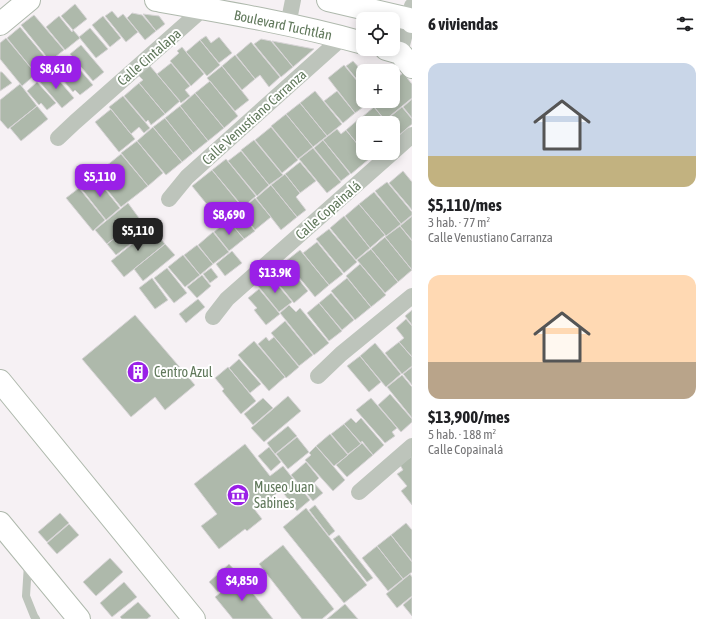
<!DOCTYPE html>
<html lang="es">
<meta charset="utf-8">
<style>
body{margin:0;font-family:"Asap Condensed",sans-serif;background:#f2f2f2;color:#202124;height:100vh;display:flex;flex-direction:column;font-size:15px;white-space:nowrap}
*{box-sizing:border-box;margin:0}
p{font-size:13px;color:#757577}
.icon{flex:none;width:22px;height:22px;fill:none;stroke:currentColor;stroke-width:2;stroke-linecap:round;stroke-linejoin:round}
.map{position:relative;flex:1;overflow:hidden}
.drawer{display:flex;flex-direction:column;background:#fff;width:300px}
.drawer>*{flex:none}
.tools{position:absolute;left:356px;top:12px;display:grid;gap:8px}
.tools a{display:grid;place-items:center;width:44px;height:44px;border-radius:8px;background:#fff;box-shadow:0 2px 10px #0003;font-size:20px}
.price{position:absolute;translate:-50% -34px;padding:0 9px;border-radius:8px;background:#9a20e7;color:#fff;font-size:13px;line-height:26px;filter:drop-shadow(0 1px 2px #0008)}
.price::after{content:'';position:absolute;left:50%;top:24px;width:12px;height:9px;margin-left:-6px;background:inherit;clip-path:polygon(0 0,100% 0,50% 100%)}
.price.active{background:#222;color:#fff}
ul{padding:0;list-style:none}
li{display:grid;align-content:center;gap:8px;height:212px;padding:0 16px}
li span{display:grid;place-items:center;height:124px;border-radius:12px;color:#555}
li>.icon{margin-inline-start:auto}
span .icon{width:72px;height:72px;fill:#fffc;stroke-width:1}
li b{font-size:17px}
h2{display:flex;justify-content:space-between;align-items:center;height:48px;padding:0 16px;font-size:17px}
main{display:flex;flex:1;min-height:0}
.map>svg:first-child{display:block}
.building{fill:#aeb9ab;stroke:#d7d4d6}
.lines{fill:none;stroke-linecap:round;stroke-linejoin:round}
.secondary-casing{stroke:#afb9ad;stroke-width:24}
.lane{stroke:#bdc4bb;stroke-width:8}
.street{stroke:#bdc4bb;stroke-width:16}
.secondary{stroke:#fff;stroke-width:22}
.labels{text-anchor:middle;stroke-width:4;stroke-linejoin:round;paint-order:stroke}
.street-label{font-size:14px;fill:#60785b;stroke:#fff}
.poi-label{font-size:14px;fill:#60785b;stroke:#fff;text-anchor:start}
</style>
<main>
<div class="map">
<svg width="412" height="619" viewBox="0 0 412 619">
<rect width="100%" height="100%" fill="#f6f1f4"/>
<path class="building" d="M75 4 87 19 73 30 61 16Z
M112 11 118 18 123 14 138 32 126 42 105 16Z
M132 13 142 15 156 31 145 40 127 18Z
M143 14 159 16 165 24 156 31Z
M34 15 64 50 50 61 21 25Z
M59 16 72 32 73 30 80 38 65 50 46 27Z
M103 16 121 38 110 47 92 25Z
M20 27 50 63 36 74 7 38Z
M90 28 108 49 96 58 79 37Z
M206 36 211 43 219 37 232 53 219 63 200 40Z
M6 38 36 74 22 86 0 59V43Z
M261 39 271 41 293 67 281 77 254 44Z
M200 40 220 65 207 76 186 52Z
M272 41 314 49 293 67Z
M251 42 280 77 269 87 260 75 255 79 236 55Z
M81 45 104 72 93 81 70 54Z
M182 47 204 74 191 86 170 61 179 53 177 51Z
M235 55 255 79 242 90 222 66Z
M68 56 93 85 80 95 75 90 73 92 53 68Z
M353 61 362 71 369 65 374 71H363V87L346 66Z
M171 63 190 86 185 90 190 96 181 103 157 74Z
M344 65 363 88V96L360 98 366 105 355 113 328 78Z
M150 66 180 101 165 114 139 83 143 80 138 75Z
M222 66 249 100 235 111 207 78Z
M51 71 74 98 62 108 39 81Z
M0 72H2L12 83 0 91Z
M403 73 412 84V98L385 120 369 101H393V81Z
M210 81 238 116 224 128 195 93Z
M37 82 56 103 47 110 41 103 39 105 27 91Z
M139 83 165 114 151 125 148 120 146 122 124 96Z
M20 84 37 106 8 129 0 120V100Z
M315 91 342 124 327 136 300 103Z
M337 91 355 113 343 123 324 101Z
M195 93 224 128 208 141 180 106Z
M123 96 150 128 144 133 139 127 131 134 109 107Z
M412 99V118L403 107Z
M300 103 327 136 313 147 286 114Z
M37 106 48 119 21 141 10 128Z
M180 106 208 141 193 153 165 118Z
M374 107 387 123H365L361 118Z
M402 107 412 119V124L398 136 393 130V123H388L386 120Z
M111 109 135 139 119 152 95 122Z
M286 114 313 147 298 159 271 126Z
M165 118 193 153 182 162 153 127Z
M360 118 364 123H363V144L362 143 359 146 346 130Z
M153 127 182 162 166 175 137 141Z
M271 127 298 160 282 173 255 140Z
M337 129 341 134 346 130 363 151V153H365L369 159 351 174 323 140Z
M254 140 283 175 269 185 241 150Z
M323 140 350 174 341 181 314 148Z
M137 141 163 173 148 186 121 153Z
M313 148 341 182 327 193 299 159Z
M241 151 269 185 257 196 228 161Z
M121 154 148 186 121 207 95 175Z
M226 159 256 196 243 207 212 170Z
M300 162 316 181 300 193 285 174Z
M212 170 242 207 222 223 192 186Z
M403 171 412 182V210L389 183Z
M285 174 300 193 296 197 306 210 297 217 271 185Z
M94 176 120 208 106 220 80 187Z
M387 182 412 212V215L401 224 375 191Z
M271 185 297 217 281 230 256 198Z
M79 188 105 220 93 231 66 198Z
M374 192 401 224 386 236 359 204Z
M255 198 271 217 255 230 240 211Z
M128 203 139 218 107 244 95 230Z
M359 204 385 235 370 248 345 216Z
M239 211 255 231 244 239 228 220Z
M344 216 370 248 356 260 330 228Z
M412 216V240L400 226Z
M228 220 244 239 229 251 214 232Z
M400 226 412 241V270L385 237Z
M129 227 138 238 116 255 107 244Z
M152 228 165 244 124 277 111 261Z
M329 229 357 262 344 273 316 239Z
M213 232 229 252 213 264 198 245Z
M385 237 412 270 398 282 371 249Z
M317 242 343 274 329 285 303 253Z
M165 244 175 255 143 281 134 269Z
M197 245 213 264 200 275 184 255Z
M371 249 398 282 385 293 357 260Z
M300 250 329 285 315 297 286 261Z
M232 251 242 263 225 276 216 264Z
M183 255 200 275 185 287 168 267Z
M286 264 308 291 294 303 272 276Z
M360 264 386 295 371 307 346 276Z
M167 268 187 293 174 303 154 278Z
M211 268 218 277 210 283 203 274Z
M202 275 211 286 197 298 187 287Z
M270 276 292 302 279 312 258 286Z
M152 278 168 300 155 309 139 288Z
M347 278 371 307 355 320 331 291Z
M259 289 280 314 266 325 254 310 257 308 248 298Z
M331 293 354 320 342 330 319 303Z
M198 299 205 307 186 323 179 314Z
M319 303 342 331 329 341 307 313Z
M289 305 296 312 300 308 329 343 314 355 280 313Z
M412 310V325L405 316Z
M135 315 195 385 165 410 155 397 131 417 82 359Z
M406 319 412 326V357L399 342 404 338 396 328Z
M285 321 313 355 299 366 271 333Z
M266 337 269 341 274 337 299 367 286 378 258 344Z
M254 341 285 377 269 391 238 355Z
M399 342 412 357V366L402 374 385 353Z
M375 343 401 374 386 387 360 356Z
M360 356 381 382 369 392 347 366Z
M239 359 261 384 250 393 229 368Z
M228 367 256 401 241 414 222 391 224 389 215 378Z
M412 367V385L403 374Z
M402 375 412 387V418L387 387Z
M390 394 412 419V422L401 432 378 405Z
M288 396 301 411 264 442 251 428Z
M263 398 273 408 253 425 244 414Z
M371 398 397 428 392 432 395 436 385 443 356 410Z
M351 418 356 423 361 418 384 445 373 455 362 441 361 443 344 424Z
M344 424 361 444 348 454 331 434Z
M288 426 297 436 275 454 267 443Z
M330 434 348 455 334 466 316 446Z
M297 437 309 452 288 469 276 454Z
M362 443 373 455 347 477 336 465Z
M245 444 270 476 283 466 310 500 297 511 281 490 255 510 262 519 247 531 245 529 219 549 201 526 217 514 194 484Z
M316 446 345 480 333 491 305 460 311 455 309 453Z
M269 447 281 462 271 471 258 456Z
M412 456V505L401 491 407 486 397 474 403 470 400 465Z
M306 462 319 478 314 483 323 493 313 501 291 475Z
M315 505 335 531 329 536 309 510Z
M306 508 367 585 344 603 283 527Z
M60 513 69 523 47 542 38 532Z
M406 523 412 530V561L391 535Z
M69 524 79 535 57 554 47 543Z
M339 535 373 578 367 582 333 539Z
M391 535 412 562V572L403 579 377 546Z
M283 545 334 609 322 619H302L259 564Z
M377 546 403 579 388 591 362 558Z
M110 558 123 572 96 596 83 582Z
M229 564 238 574 218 592 209 582Z
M410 574 412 577V596L397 608 386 594Z
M240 577 273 619H233L215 597Z
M124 582 137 597 112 617 100 603Z
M412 597V616L403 605Z
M138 602 151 616 147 619H122L120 617Z
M345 604 358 619H327Z"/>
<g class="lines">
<g class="secondary-casing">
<path id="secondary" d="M156 0C225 12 295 24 363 43
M328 0 409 19 412 22
M0 24 29 0
M386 49 400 53 412 67
M0 381 194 619
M0 523 79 619"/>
</g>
<path class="lane" d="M28 564 26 596 34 616 36 619"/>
<path class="street" d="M288 25 293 0
M400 53 412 6
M58 138 75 122 204 8
M393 152 412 135
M169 199 187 177 343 37
M213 317 227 299 392 153
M318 376 341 354 412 296
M359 492 412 446"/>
<use href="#secondary" class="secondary"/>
</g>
<defs>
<g id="building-disc" transform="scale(1.15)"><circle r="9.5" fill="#9a20e7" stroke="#fff"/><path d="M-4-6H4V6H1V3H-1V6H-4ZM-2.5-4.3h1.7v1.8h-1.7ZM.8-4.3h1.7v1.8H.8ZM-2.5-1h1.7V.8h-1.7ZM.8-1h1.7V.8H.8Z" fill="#fff"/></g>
<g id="museum-disc" transform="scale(1.15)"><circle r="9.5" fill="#9a20e7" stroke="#fff"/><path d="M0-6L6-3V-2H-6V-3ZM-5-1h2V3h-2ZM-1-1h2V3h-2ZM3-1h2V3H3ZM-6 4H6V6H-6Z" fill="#fff"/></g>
</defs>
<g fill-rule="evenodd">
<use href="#building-disc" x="138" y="372"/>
<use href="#museum-disc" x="238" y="495"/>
</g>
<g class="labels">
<g class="street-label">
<text transform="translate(283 25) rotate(12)" y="5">Boulevard Tuchtlán</text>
<text transform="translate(149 57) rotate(-41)" y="5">Calle Cintalapa</text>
<text transform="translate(254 117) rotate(-42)" y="5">Calle Venustiano Carranza</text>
<text transform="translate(328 210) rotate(-41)" y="5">Calle Copainalá</text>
</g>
<g class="poi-label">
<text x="154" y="377">Centro Azul</text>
<text x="254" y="492">Museo Juan<tspan x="254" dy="16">Sabines</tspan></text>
</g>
</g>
</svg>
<div class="tools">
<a><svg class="icon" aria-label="locate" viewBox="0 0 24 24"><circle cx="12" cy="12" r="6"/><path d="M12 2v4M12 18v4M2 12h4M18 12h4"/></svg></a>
<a>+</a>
<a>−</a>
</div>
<b class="price" style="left:56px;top:90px">$8,610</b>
<b class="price" style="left:100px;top:198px">$5,110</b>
<b class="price" style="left:229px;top:236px">$8,690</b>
<b class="price active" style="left:138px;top:252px">$5,110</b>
<b class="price" style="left:275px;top:294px">$13.9K</b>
<b class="price" style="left:242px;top:602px">$4,850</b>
</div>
<section class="drawer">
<h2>6 viviendas<svg class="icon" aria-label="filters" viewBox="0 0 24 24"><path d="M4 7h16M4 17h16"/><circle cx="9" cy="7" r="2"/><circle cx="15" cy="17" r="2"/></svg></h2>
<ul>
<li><span style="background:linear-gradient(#c9d6e8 75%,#c2b280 0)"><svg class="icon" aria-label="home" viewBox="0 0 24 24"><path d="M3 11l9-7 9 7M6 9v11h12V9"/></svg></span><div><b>$5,110/mes</b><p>3 hab. · 77 m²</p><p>Calle Venustiano Carranza</p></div></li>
<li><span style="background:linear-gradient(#ffd9b3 70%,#b9a48a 0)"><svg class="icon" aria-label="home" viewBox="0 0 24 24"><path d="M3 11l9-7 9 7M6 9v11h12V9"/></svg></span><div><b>$13,900/mes</b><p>5 hab. · 188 m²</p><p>Calle Copainalá</p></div></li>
</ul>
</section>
</main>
